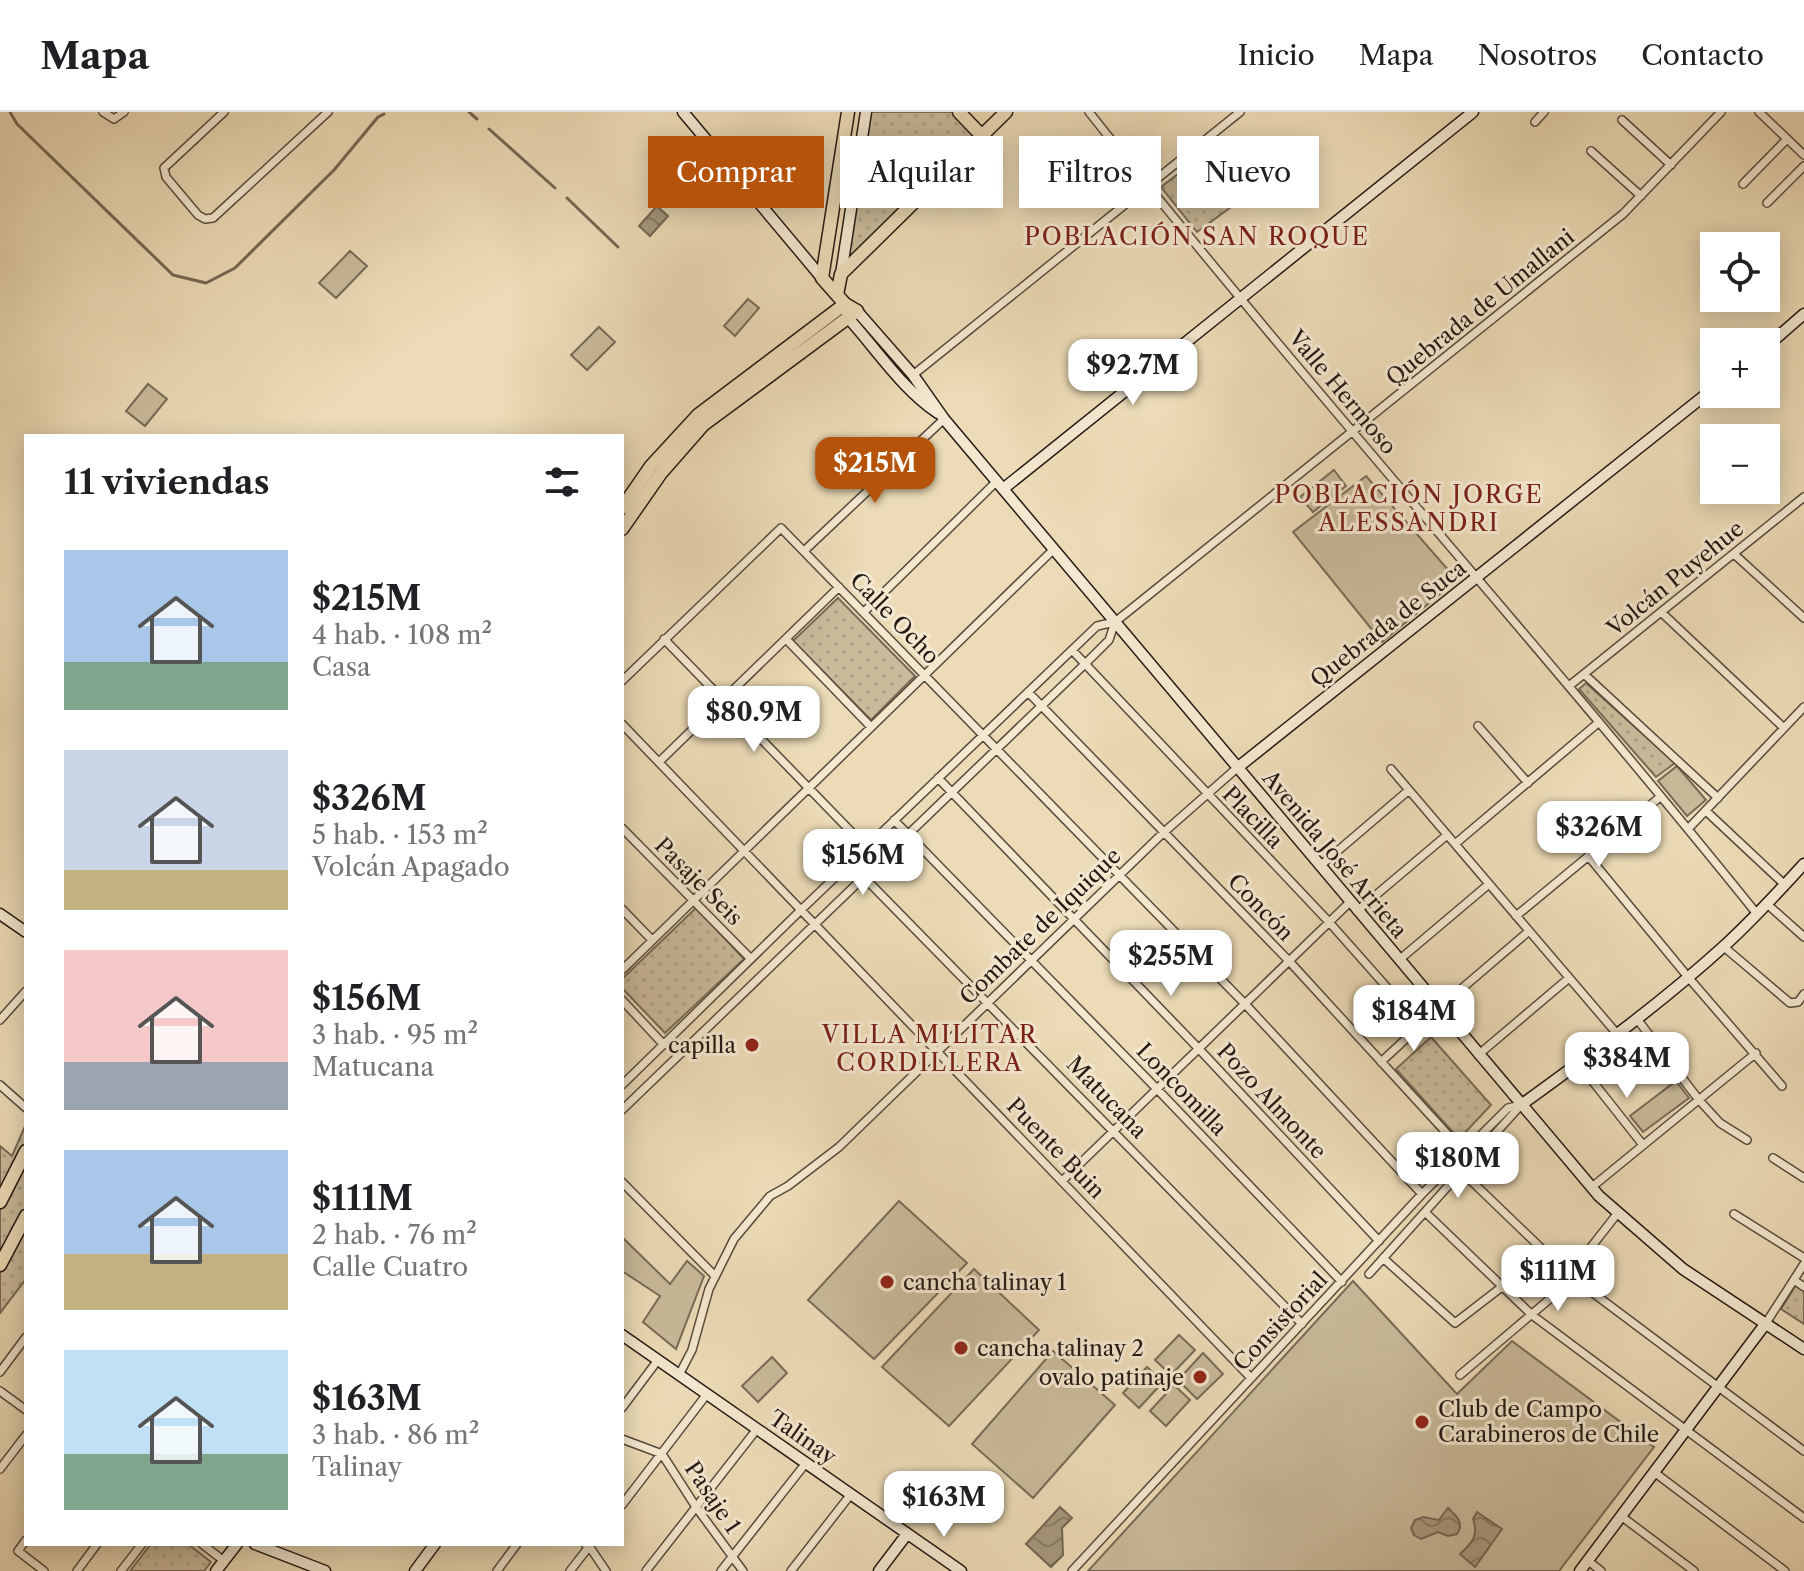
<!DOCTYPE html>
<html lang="es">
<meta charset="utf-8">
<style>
body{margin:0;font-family:"Libre Caslon Text",serif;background:#f2f2f2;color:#202124;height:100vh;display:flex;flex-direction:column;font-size:30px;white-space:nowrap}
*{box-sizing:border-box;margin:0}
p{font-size:26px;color:#757577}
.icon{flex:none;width:44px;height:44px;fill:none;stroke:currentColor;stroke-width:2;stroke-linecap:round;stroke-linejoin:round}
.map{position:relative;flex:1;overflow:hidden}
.drawer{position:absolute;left:24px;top:322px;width:600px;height:1112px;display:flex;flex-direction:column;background:#fff;border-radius:0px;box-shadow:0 4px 20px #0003}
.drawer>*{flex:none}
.top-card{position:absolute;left:648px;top:24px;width:760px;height:72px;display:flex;gap:16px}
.controls{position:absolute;left:1700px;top:120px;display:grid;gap:16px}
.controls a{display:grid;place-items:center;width:80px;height:80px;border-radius:0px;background:#fff;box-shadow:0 4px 20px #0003;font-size:40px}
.price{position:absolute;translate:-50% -68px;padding:0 18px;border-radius:16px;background:#fff;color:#222;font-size:26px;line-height:52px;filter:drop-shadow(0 2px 4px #0008)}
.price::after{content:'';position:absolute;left:50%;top:48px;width:24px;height:18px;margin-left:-12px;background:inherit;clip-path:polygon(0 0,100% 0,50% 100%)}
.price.active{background:#b45309;color:#fff}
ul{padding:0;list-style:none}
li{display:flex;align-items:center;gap:24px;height:200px;padding:0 40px}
li span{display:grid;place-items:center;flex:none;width:224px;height:160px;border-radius:0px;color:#555}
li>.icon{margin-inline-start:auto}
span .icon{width:96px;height:96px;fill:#fffc;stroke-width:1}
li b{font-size:34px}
h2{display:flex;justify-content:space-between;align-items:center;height:96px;padding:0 40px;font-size:34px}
.chip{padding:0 28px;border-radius:0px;background:#fff;box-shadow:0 4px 20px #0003;font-size:28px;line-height:72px}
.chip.active{background:#b45309;color:#fff}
header{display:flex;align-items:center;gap:48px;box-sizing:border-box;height:112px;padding:0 40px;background:#fff;border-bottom:2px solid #e0e0e0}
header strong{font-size:38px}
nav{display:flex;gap:44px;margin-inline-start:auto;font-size:28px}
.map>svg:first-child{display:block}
.grass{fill:#caba9a;stroke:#786a57;stroke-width:2}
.park{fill:url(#park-dots);stroke:#786a57;stroke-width:2}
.water{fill:url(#water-waves);stroke:#746654;stroke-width:2}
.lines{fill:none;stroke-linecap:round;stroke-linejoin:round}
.stream{stroke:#746654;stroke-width:3}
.street-casing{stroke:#574a3c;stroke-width:10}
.secondary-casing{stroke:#251914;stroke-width:13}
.primary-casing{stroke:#251914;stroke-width:15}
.street{stroke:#f3e8d0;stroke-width:7}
.secondary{stroke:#f3e8d0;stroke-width:10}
.primary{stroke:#ecdbb6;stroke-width:12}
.poi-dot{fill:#8f2418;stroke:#f3e8d0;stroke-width:3}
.labels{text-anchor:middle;stroke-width:6;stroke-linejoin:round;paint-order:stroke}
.street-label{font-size:22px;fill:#251914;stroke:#f3e8d0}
.poi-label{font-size:22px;fill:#251914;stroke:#f3e8d0;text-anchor:start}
.neighbourhood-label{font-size:24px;letter-spacing:2px;fill:#7a1f14;stroke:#f3e8d0}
</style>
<header>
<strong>Mapa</strong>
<nav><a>Inicio</a><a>Mapa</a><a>Nosotros</a><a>Contacto</a></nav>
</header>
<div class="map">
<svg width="1804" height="1459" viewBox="0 0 1804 1459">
<defs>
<pattern id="park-dots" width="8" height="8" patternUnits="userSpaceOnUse" patternTransform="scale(2)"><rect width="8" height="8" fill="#caba9a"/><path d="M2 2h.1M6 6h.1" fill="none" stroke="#ad9f84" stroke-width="1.8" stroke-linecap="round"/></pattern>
<pattern id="water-waves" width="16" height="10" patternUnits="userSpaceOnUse" patternTransform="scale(2)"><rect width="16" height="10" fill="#a8997f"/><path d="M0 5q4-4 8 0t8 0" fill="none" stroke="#897c67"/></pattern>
</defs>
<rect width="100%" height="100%" fill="#ecdbb6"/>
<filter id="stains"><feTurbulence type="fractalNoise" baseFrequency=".0025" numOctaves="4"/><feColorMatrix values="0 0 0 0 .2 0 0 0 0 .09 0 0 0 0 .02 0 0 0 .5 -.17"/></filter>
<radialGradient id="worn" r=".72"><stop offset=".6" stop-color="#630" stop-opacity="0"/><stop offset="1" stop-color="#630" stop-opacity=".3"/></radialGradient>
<path class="grass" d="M350 139 367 154 336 186 319 171Z
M748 187 759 196 735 224 724 214Z
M599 215 615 230 587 258 571 243Z
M148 272 167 287 145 314 126 299Z
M1334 358 1346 374 1313 400 1300 385Z
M1366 364 1457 468 1382 530 1293 420Z
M1677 654 1706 688 1687 704 1658 669Z
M1676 969 1689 986 1643 1020 1630 1004Z
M899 1089 967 1151 874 1247 808 1188Z
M622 1125 670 1172 687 1149 704 1164 676 1237 643 1210 660 1184 622 1159Z
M974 1157 1039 1218 949 1314 882 1255Z
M1353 1169 1457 1282 1512 1229 1654 1335 1559 1459H1088Z
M1179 1223 1195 1238 1171 1263 1155 1248Z
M1053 1239 1115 1293 1033 1386 972 1332Z
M1203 1241 1223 1262 1197 1287 1178 1268Z
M772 1245 787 1261 758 1290 742 1274Z
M1147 1255 1163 1270 1139 1296 1123 1281Z
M1174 1273 1190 1288 1166 1314 1150 1299Z"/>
<path class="park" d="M871 0H955L975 23 847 149Z
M1194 50 1231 95 1197 120 1161 75Z
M838 486 915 564 871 608 793 529Z
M1586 571 1675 651 1656 665 1579 577Z
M696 796 744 847 665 921 622 876V867Z
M1431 925 1491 993 1459 1027 1396 957Z
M26 1012V1167L0 1201V1034L12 1044Z
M1796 1173 1804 1179V1212L1781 1197Z
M151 1432H188L211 1450 204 1459H130Z"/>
<path class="water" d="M657 94 668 104 650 124 639 114Z
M1060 1395 1072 1406 1062 1416 1063 1443 1051 1455 1026 1432Z
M1448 1396C1456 1404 1465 1411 1457 1422L1448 1424 1438 1420 1421 1427 1414 1423 1411 1416 1415 1408 1423 1405 1439 1408Z
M1477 1400 1502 1417 1475 1455 1460 1442C1472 1431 1479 1424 1473 1407Z"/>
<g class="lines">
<path class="stream" d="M10 0 17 12 173 163 206 171 235 156 334 58 378 5 384 2
M469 0 477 7
M489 17 555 76
M567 86 618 135"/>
<g class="street-casing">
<path id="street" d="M103 0 114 7 124 0
M224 0 164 56 166 65 198 103 205 107 213 106 328 0
M1089 0C1305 273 1539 531 1757 802
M1759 0 1804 43
M1622 8 1671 53
M1535 10 1544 0
M1591 39 1641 84
M1743 72 1787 27
M1767 91 1804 54
M913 263 1240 0
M804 439 944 307
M1734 442 1804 506
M864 500 997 369
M1661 500 1784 616
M664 527 866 735
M786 527 871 615
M1072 538 1329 810 1407 898
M1584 562 1718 686
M622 569 781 416 1245 892 1422 1082
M1569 574 1804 385
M1028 580 1289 849 1463 1039
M622 612 1251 1266
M1478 614 1528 671
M660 649 839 475
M1391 657 1618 923
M938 666 1199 937 1379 1129
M1706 699 1785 773
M894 708 1157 977 1342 1170
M622 716 750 846
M1688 717 1804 595
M1455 732 1598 611
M1589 745 1688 865 1782 974
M850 751 1302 1212
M1320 754 1409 678
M1767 792 1804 825
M622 797 652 828
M1357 799 1447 723
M1516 804 1660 685
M1724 835 1790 891 1798 890 1804 882
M1399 848 1489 772
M622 858 1054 437
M622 888 664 933
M1637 907 1699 988 1720 1011 1747 1028
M0 908 26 879
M1478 943 1569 866
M1381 950 1439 896 1529 819
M1579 952 1643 1033
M0 973 26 996
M622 973 802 797 1097 514 1115 510 1623 102 1721 0
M622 998 1085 552 1109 528 1115 510
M1773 1046 1804 1066
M1462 1060 1569 1163 1804 1339
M1062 1069 1350 790
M622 1070 714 1163
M1592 1075 1756 941
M1426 1101 1532 1203 1804 1406
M1734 1102 1804 1146
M1383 1146 1455 1211 1503 1174
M1369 1162 1521 993
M1794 1168 1804 1175
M1766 1211 1804 1152
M0 1260 26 1225
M679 1263 692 1238 709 1177 734 1127 770 1084 788 1074 839 1035 1163 721 1237 656
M1460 1263 1552 1185 1617 1102
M0 1279 26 1298
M622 1296 658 1248
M622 1327 662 1342 696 1395 743 1459
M0 1357 26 1323
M1654 1360 1785 1459
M622 1393 707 1282
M1621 1404 1694 1459
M26 1428 18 1439 44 1459
M202 1432 224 1449
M585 1432 589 1434 606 1459
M1587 1448 1601 1459
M77 1459 97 1432
M121 1459 142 1432
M497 1459 517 1432
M570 1459 591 1432
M646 1459 757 1317
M721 1459 806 1351
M791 1459 851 1382
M1072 1459 1422 1082 1508 996 1521 993"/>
</g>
<g class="secondary-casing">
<path id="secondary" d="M683 0 822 166
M841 162 866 0
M857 199 913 263 944 307 1599 1084 1683 1157 1804 1237
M847 201 849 207C877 238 903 278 938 301
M1766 235 1804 202
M1003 377 1473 0
M1237 656 1714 276
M0 802 26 820
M1521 993C1590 943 1659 893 1723 835 1752 809 1778 780 1804 752
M622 1223 961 1459
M255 1432 325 1459
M216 1459 237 1432
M415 1459 435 1432
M879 1459 907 1422
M1580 1459 1766 1211"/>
</g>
<g class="primary-casing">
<path id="primary" d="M959 0 982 24
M837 183 841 162 1006 0
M622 396 651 354 698 303 845 192
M622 417 661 361 703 313 857 199 845 192 822 166 848 0
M0 1090 26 1039
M0 1153 26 1104"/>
</g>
<use href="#street" class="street"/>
<use href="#secondary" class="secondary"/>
<use href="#primary" class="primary"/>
</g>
<g class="poi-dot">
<circle cx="752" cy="933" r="8"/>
<circle cx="887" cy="1170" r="8"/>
<circle cx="961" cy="1236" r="8"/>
<circle cx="1200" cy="1265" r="8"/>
<circle cx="1422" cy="1310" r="8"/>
</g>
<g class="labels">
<g class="street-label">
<text transform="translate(1480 195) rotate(-39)" y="8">Quebrada de Umallani</text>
<text transform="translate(1343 280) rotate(50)" y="8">Valle Hermoso</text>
<text transform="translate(1675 466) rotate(-39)" y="8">Volcán Puyehue</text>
<text transform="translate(895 506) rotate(46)" y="8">Calle Ocho</text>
<text transform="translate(1388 511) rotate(-38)" y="8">Quebrada de Suca</text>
<text transform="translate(1253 705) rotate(46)" y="8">Placilla</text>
<text transform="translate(1335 742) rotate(50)" y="8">Avenida José Arrieta</text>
<text transform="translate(699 769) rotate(45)" y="8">Pasaje Seis</text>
<text transform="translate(1261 795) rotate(46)" y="8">Concón</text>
<text transform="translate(1040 814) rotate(-44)" y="8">Combate de Iquique</text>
<text transform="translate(1182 977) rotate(46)" y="8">Loncomilla</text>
<text transform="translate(1107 985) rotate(46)" y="8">Matucana</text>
<text transform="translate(1272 989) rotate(47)" y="8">Pozo Almonte</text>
<text transform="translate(1056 1036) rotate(46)" y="8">Puente Buin</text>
<text transform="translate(1280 1209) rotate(-47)" y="8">Consistorial</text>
<text transform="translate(803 1325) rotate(35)" y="8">Talinay</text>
<text transform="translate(713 1385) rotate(56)" y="8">Pasaje 1</text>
</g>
<g class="poi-label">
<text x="736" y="941" text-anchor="end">capilla</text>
<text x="903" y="1178">cancha talinay 1</text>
<text x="977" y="1244">cancha talinay 2</text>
<text x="1184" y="1273" text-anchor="end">ovalo patinaje</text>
<text x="1438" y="1305">Club de Campo<tspan x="1438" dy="25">Carabineros de Chile</tspan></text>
</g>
<g class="neighbourhood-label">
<text x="1197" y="133">POBLACIÓN SAN ROQUE</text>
<text x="1409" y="391">POBLACIÓN JORGE<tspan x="1409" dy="28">ALESSANDRI</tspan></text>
<text x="930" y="931">VILLA MILITAR<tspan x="930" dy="28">CORDILLERA</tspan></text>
</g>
</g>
<rect width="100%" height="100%" filter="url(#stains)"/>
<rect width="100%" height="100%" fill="url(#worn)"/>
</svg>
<div class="controls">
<a><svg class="icon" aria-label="locate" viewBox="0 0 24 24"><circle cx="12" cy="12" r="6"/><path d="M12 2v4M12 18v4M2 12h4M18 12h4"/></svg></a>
<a>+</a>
<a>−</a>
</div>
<b class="price" style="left:1133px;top:295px">$92.7M</b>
<b class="price active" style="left:875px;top:393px">$215M</b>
<b class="price" style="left:754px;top:642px">$80.9M</b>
<b class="price" style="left:1599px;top:757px">$326M</b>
<b class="price" style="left:863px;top:785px">$156M</b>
<b class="price" style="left:1171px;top:886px">$255M</b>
<b class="price" style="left:1414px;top:941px">$184M</b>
<b class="price" style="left:1627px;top:988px">$384M</b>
<b class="price" style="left:1458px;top:1088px">$180M</b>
<b class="price" style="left:1558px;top:1201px">$111M</b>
<b class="price" style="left:944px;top:1427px">$163M</b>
<div class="top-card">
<a class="chip active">Comprar</a>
<a class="chip">Alquilar</a>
<a class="chip">Filtros</a>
<a class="chip">Nuevo</a>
</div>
<section class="drawer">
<h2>11 viviendas<svg class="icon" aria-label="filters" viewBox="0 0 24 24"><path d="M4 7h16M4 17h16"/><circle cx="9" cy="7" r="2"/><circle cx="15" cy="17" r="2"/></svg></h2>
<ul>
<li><span style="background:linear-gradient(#a9c7e8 70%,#7fa58c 0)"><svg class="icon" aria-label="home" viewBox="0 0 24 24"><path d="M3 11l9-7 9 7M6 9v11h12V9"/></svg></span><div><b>$215M</b><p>4 hab. · 108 m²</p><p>Casa</p></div></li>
<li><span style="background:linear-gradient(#c9d6e8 75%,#c2b280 0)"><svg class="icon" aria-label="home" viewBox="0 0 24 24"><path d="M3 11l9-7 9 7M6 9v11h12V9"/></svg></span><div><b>$326M</b><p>5 hab. · 153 m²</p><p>Volcán Apagado</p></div></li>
<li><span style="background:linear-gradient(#f6c9c9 70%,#9aa5b1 0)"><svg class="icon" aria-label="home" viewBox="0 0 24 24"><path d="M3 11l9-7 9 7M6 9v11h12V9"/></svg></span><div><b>$156M</b><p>3 hab. · 95 m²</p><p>Matucana</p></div></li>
<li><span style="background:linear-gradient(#a9c7e8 65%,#c2b280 0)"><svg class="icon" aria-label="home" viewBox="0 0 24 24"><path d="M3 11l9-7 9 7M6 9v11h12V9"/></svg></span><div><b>$111M</b><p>2 hab. · 76 m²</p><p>Calle Cuatro</p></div></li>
<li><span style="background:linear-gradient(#bfe0f5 65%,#7fa58c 0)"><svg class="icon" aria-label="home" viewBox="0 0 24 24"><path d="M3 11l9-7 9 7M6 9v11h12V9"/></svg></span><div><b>$163M</b><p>3 hab. · 86 m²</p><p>Talinay</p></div></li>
</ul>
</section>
</div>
